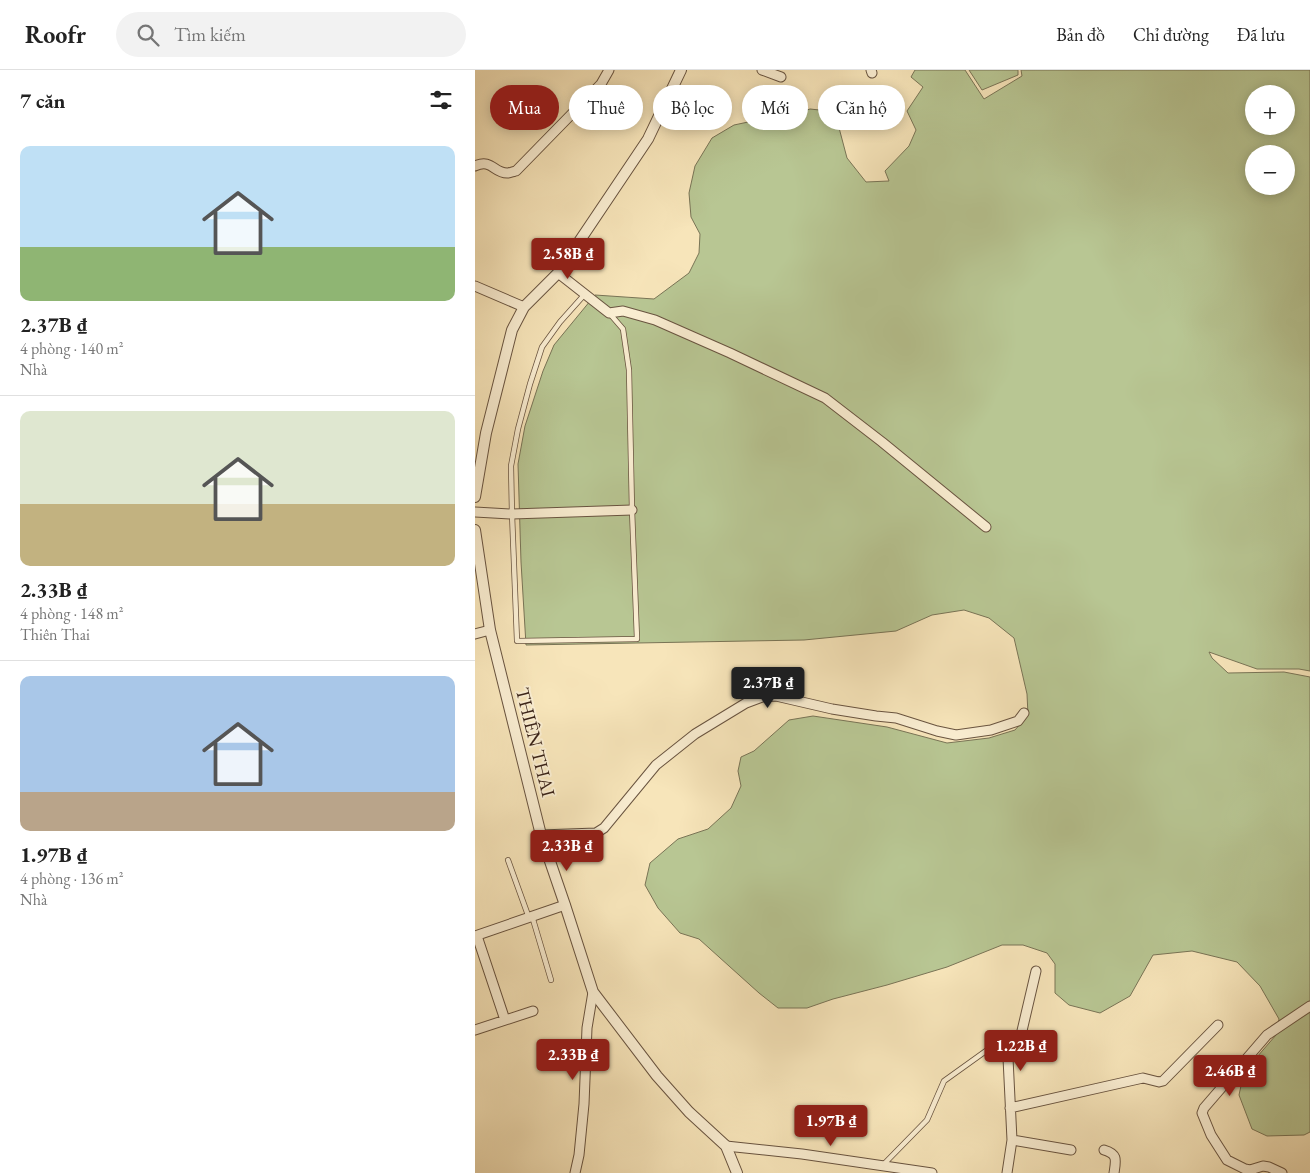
<!DOCTYPE html>
<html lang="vi">
<meta charset="utf-8">
<style>
body{margin:0;font-family:"EB Garamond",serif;background:#f2f2f2;color:#222;height:100vh;display:flex;flex-direction:column;font-size:19px;white-space:nowrap}
*{box-sizing:border-box;margin:0}
p{font-size:16px;color:#767676}
.icon{flex:none;width:28px;height:28px;fill:none;stroke:currentColor;stroke-width:2;stroke-linecap:round;stroke-linejoin:round}
.map{position:relative;flex:1;overflow:hidden}
.sheet{display:flex;flex-direction:column;background:#fff;width:475px}
.sheet>*{flex:none}
.hud{position:absolute;left:15px;top:15px;width:475px;height:45px;display:flex;gap:10px}
.tools{position:absolute;left:770px;top:15px;display:grid;gap:10px}
.tools a{display:grid;place-items:center;width:50px;height:50px;border-radius:50%;background:#fff;box-shadow:0 2px 12px #0003;font-size:25px}
.price{position:absolute;translate:-50% -42px;padding:0 11px;border-radius:5px;background:#8f2418;color:#fff;font-size:16px;line-height:32px;filter:drop-shadow(0 1px 2px #0008)}
.price::after{content:'';position:absolute;left:50%;top:30px;width:15px;height:11px;margin-left:-8px;background:inherit;clip-path:polygon(0 0,100% 0,50% 100%)}
.price.on{background:#222;color:#fff}
ul{padding:0;list-style:none}
li{display:grid;align-content:center;gap:10px;height:265px;padding:0 20px}
li+li{border-top:1px solid #e0e0e0}
li span{display:grid;place-items:center;height:155px;border-radius:10px;color:#555}
li>.icon{margin-inline-start:auto}
span .icon{width:90px;height:90px;fill:#fffc;stroke-width:1}
li b{font-size:21px}
h2{display:flex;justify-content:space-between;align-items:center;height:60px;padding:0 20px;font-size:21px}
.tag{padding:0 18px;border-radius:22px;background:#fff;box-shadow:0 2px 12px #0003;font-size:18px;line-height:45px}
.tag.on{background:#8f2418;color:#fff}
header{display:flex;align-items:center;gap:30px;box-sizing:border-box;height:70px;padding:0 25px;background:#fff;border-bottom:1px solid #e0e0e0}
header strong{font-size:24px}
nav{display:flex;gap:28px;margin-inline-start:auto;font-size:18px}
.search{width:350px;height:45px;background:#f2f2f2;display:flex;align-items:center;gap:12px;box-sizing:border-box;padding:0 18px;border-radius:28px;color:#767676;font-size:19px}
main{display:flex;flex:1;min-height:0}
.map>svg:first-child{display:block}
.green{fill:#b8c693;stroke:#797456;fill-rule:evenodd}
.lines{fill:none;stroke-linecap:round;stroke-linejoin:round}
.service-casing{stroke:#695440;stroke-width:6}
.minor-casing{stroke:#695440;stroke-width:11}
.tertiary-casing{stroke:#695440;stroke-width:12}
.service{stroke:#faeed2;stroke-width:4.5}
.minor{stroke:#faeed2;stroke-width:9}
.tertiary{stroke:#faeed2;stroke-width:10}
.labels{text-anchor:middle;stroke-width:4;stroke-linejoin:round;paint-order:stroke}
.street-label{font-size:19px;fill:#3a2318;stroke:#faeed2}
</style>
<header>
<strong>Roofr</strong>
<div class="search"><svg class="icon" aria-label="search" viewBox="0 0 24 24"><circle cx="10" cy="10" r="6"/><path d="M15 15l6 6"/></svg>Tìm kiếm</div>
<nav><a>Bản đồ</a><a>Chỉ đường</a><a>Đã lưu</a></nav>
</header>
<main>
<section class="sheet">
<h2>7 căn<svg class="icon" aria-label="filters" viewBox="0 0 24 24"><path d="M4 7h16M4 17h16"/><circle cx="9" cy="7" r="2"/><circle cx="15" cy="17" r="2"/></svg></h2>
<ul>
<li><span style="background:linear-gradient(#bfe0f5 65%,#8fb573 0)"><svg class="icon" aria-label="home" viewBox="0 0 24 24"><path d="M3 11l9-7 9 7M6 9v11h12V9"/></svg></span><div><b>2.37B ₫</b><p>4 phòng · 140 m²</p><p>Nhà</p></div></li>
<li><span style="background:linear-gradient(#dfe7d0 60%,#c2b280 0)"><svg class="icon" aria-label="home" viewBox="0 0 24 24"><path d="M3 11l9-7 9 7M6 9v11h12V9"/></svg></span><div><b>2.33B ₫</b><p>4 phòng · 148 m²</p><p>Thiên Thai</p></div></li>
<li><span style="background:linear-gradient(#a9c7e8 75%,#b9a48a 0)"><svg class="icon" aria-label="home" viewBox="0 0 24 24"><path d="M3 11l9-7 9 7M6 9v11h12V9"/></svg></span><div><b>1.97B ₫</b><p>4 phòng · 136 m²</p><p>Nhà</p></div></li>
</ul>
</section>
<div class="map">
<svg width="835" height="1103" viewBox="0 0 835 1103">
<rect width="100%" height="100%" fill="#f7e5ba"/>
<filter id="stains"><feTurbulence type="fractalNoise" baseFrequency=".004" numOctaves="4"/><feColorMatrix values="0 0 0 0 .2 0 0 0 0 .09 0 0 0 0 .02 0 0 0 .5 -.17"/></filter>
<radialGradient id="worn" r=".72"><stop offset=".6" stop-color="#630" stop-opacity="0"/><stop offset="1" stop-color="#630" stop-opacity=".3"/></radialGradient>
<path class="green" d="M440 0H490L509 29 547 6 546 0H835V601L824 599H782L734 582 737 588 753 603 809 602 835 607V1062L829 1065 792 1066 777 1059 764 1025 769 1002 801 965 804 949 785 916 762 892 717 881 678 885 655 926 625 943 594 935 580 923V894L572 883 548 875H527L472 897 412 915 358 929 332 938H303L284 923 224 869 205 863 183 838 170 815 175 793 203 769 233 759 256 738 266 716 263 701 266 687 279 681 314 650 338 646 412 657 472 673 514 668 540 660 553 645 552 624 539 568 514 548 489 540 457 545 421 561 329 570 51 575 46 492 43 394 50 356 68 301 79 275 120 225 179 229 214 203 224 183 225 164 216 147 214 123 220 96 237 68 259 55 292 48 317 45 335 39 354 41 363 54 372 88 391 112 414 111 410 101 434 76 441 60 432 41 448 17 436 7ZM779 24H811V56H779ZM779 84H811V116H779Z
M494 0H543V5L507 20Z"/>
<g class="lines">
<g class="service-casing">
<path id="service" d="M110 224 85 252 67 277 55 314 43 359 36 396 37 444 42 571 162 569 157 440 154 300 148 259 135 244
M33 790 54 848
M57 846 76 910
M408 1095 452 1050 469 1011 522 973"/>
</g>
<g class="minor-casing">
<path id="minor" d="M287 0 306 7
M396 0 397 3
M0 96C17 88 19 104 33 103 34 103 40 101 41 101L126 14 134 0
M83 203 134 243 148 241 180 250 255 283 350 328 407 372 511 457
M0 216 49 237
M0 442 37 444 157 440
M0 564 15 560
M66 765 121 763 129 758 181 695 220 664 271 633 287 627 301 626 357 639 401 646 421 648 462 661 481 665 516 660 543 651 549 643
M0 866 90 835
M2 866 30 950
M0 960 58 941
M535 1038 668 1008 684 1012 688 1011 743 955
M537 1070 596 1080
M251 1076 327 1084 457 1103
M629 1080C643 1084 641 1090 639 1103
M100 1103 104 1085 109 1034 112 958 118 922
M532 1103 537 1070 533 988 546 965 561 901
M807 1103 794 1097 788 1096 775 1100 770 1099 752 1090 736 1065 727 1043 729 1038 792 965 835 936"/>
</g>
<g class="tertiary-casing">
<path id="tertiary" d="M0 427 11 363 37 260 49 237 83 203 173 69 206 0
M0 460 15 560 66 765 90 835 118 922 182 1006 214 1042 251 1076 262 1103"/>
</g>
<use href="#service" class="service"/>
<use href="#minor" class="minor"/>
<use href="#tertiary" class="tertiary"/>
</g>
<g class="labels">
<g class="street-label">
<text transform="translate(61 672) rotate(76)" y="7">THIÊN THAI</text>
</g>
</g>
<rect width="100%" height="100%" filter="url(#stains)"/>
<rect width="100%" height="100%" fill="url(#worn)"/>
</svg>
<div class="tools">
<a>+</a>
<a>−</a>
</div>
<b class="price" style="left:93px;top:210px">2.58B ₫</b>
<b class="price on" style="left:293px;top:639px">2.37B ₫</b>
<b class="price" style="left:92px;top:802px">2.33B ₫</b>
<b class="price" style="left:546px;top:1002px">1.22B ₫</b>
<b class="price" style="left:98px;top:1011px">2.33B ₫</b>
<b class="price" style="left:755px;top:1027px">2.46B ₫</b>
<b class="price" style="left:356px;top:1077px">1.97B ₫</b>
<div class="hud">
<a class="tag on">Mua</a>
<a class="tag">Thuê</a>
<a class="tag">Bộ lọc</a>
<a class="tag">Mới</a>
<a class="tag">Căn hộ</a>
</div>
</div>
</main>
